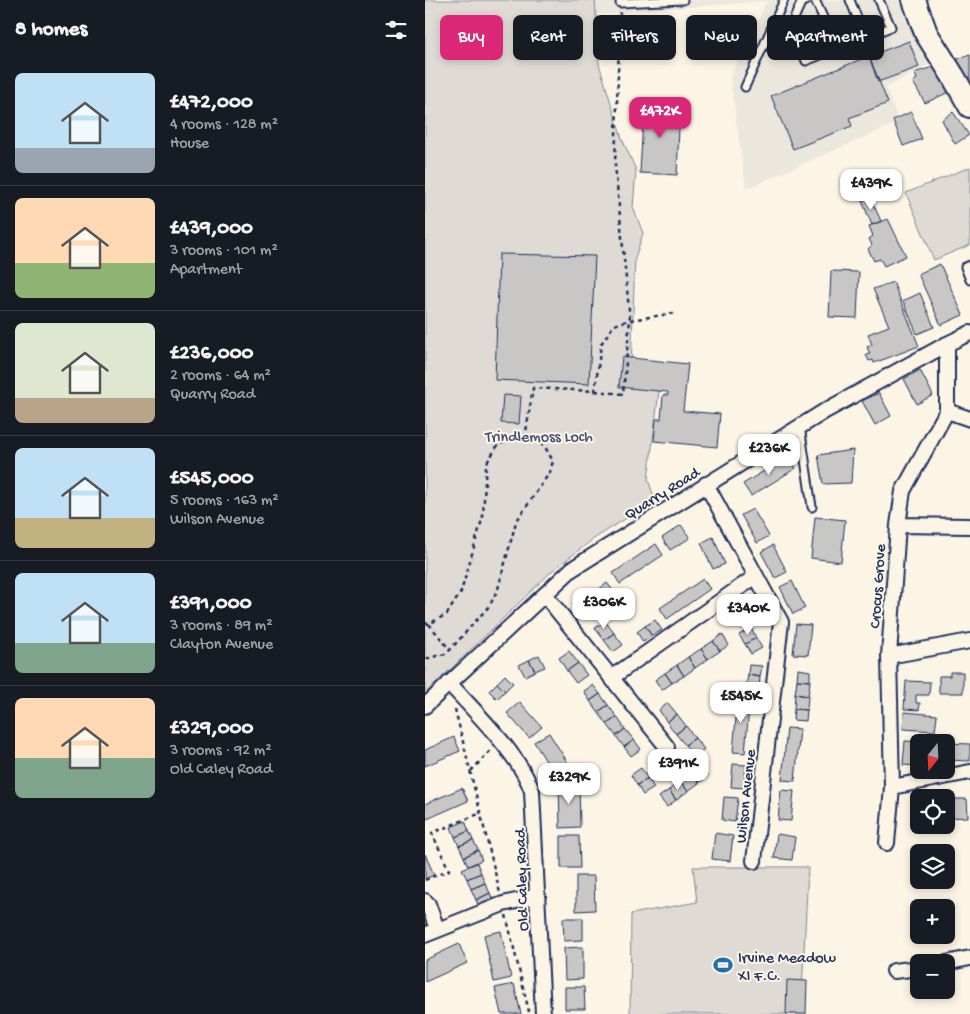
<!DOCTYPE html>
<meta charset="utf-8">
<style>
body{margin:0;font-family:"Gochi Hand",sans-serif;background:#20242c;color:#f1f3f6;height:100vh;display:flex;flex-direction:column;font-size:19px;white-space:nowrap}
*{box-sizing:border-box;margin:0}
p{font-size:16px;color:#9ea1a6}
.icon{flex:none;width:28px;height:28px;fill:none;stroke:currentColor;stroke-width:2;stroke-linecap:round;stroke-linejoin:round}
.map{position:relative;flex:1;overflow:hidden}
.panel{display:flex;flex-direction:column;background:#171b24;width:425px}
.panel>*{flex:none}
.guide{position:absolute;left:15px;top:15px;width:455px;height:45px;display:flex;gap:10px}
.needle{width:32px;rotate:198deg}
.tools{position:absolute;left:485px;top:734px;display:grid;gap:10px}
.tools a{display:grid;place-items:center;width:45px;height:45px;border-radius:8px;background:#171b24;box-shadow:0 2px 8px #0003;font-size:25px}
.price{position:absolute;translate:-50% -42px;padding:0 11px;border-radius:10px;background:#fff;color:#222;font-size:16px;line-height:32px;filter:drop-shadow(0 1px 2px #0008)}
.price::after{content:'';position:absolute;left:50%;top:30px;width:15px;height:11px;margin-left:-8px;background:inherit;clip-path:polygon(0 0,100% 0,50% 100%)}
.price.on{background:#db2777;color:#fff}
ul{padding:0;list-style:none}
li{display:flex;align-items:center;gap:15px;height:125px;padding:0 15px}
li+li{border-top:1px solid #363941}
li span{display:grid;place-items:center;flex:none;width:140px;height:100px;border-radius:8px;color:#555}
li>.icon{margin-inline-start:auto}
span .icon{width:60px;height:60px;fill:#fffc;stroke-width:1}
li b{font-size:21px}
h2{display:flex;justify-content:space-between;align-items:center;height:60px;padding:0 15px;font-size:21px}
.pill{padding:0 18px;border-radius:8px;background:#171b24;box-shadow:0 2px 8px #0003;font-size:18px;line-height:45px}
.pill.on{background:#db2777;color:#fff}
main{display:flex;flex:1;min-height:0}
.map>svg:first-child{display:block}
.built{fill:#ece7dc}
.green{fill:#dfdbd4;stroke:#7d8599}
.building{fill:#c8c7c6;stroke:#1b2f5e}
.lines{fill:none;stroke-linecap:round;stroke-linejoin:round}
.lane-casing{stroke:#1b2f5e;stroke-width:11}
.street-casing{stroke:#1b2f5e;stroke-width:18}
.primary-casing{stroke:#1b2f5e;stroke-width:26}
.path{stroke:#1b2f5e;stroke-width:2.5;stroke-dasharray:4 4;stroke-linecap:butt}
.lane{stroke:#fcf5e5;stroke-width:7}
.street{stroke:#fcf5e5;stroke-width:14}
.primary{stroke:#fcf5e5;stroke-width:22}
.labels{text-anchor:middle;stroke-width:4;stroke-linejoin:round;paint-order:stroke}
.park-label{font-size:16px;fill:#425176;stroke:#fcf5e5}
.street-label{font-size:16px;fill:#1b2f5e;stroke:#fcf5e5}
.poi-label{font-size:16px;fill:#1b2f5e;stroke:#fcf5e5;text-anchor:start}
</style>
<main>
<section class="panel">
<h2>8 homes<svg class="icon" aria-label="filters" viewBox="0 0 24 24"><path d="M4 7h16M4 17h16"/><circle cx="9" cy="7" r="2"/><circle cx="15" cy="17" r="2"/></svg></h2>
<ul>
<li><span style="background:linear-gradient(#bfe0f5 75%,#9aa5b1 0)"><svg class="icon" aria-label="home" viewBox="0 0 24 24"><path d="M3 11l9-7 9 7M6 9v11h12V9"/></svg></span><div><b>£472,000</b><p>4 rooms · 128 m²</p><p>House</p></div></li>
<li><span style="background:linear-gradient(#ffd9b3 65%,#8fb573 0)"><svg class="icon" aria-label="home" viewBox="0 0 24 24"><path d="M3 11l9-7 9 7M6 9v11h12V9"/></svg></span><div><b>£439,000</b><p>3 rooms · 101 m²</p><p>Apartment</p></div></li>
<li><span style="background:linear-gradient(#dfe7d0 75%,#b9a48a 0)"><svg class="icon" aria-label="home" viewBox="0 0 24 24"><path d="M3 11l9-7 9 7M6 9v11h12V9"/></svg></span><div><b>£236,000</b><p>2 rooms · 64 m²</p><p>Quarry Road</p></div></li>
<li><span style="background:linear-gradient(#bfe0f5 70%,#c2b280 0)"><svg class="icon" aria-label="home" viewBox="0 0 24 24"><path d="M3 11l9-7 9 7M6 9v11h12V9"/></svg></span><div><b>£545,000</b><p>5 rooms · 163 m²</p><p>Wilson Avenue</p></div></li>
<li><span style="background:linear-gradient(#bfe0f5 70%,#7fa58c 0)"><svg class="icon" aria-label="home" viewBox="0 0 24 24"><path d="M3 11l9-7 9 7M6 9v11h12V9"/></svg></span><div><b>£391,000</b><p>3 rooms · 89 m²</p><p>Clayton Avenue</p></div></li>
<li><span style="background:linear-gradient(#ffd9b3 60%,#7fa58c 0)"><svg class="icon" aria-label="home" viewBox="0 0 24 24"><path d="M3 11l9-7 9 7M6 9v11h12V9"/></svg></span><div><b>£329,000</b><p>3 rooms · 92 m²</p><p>Old Caley Road</p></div></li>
</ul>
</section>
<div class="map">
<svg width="545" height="1014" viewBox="0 0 545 1014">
<rect width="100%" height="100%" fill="#fcf5e5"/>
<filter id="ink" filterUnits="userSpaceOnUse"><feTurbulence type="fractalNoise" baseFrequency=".02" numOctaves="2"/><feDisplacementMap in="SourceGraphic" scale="10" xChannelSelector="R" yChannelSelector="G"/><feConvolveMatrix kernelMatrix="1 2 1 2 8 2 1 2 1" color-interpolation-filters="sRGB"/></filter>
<g filter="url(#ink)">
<path class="built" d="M170 0H479L507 63 461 88 474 122 321 189 305 77 342 1 171 14Z"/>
<path class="green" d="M0 0H170L174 64 197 139 211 170 208 207 218 233 210 258 206 369 235 383 223 479 230 500 167 540 128 570 0 694Z
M545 167V245L509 260 481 193Z
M268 867H383L376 1014H205L206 914 272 902Z"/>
<path class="building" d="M484 41 494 67 453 82 444 56Z
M545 55V88L529 60Z
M444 56 463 103 424 118 427 126 368 149 346 96Z
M508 67 524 92 500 103 488 82 492 79 489 73Z
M219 102 255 104 252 175 215 173Z
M486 112 497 139 478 146 468 120Z
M528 112 544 135 530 144 517 120Z
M445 197 456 221 447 225 437 201Z
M463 219 481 256 459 266 455 259 449 261 443 249 447 245 444 239 448 236 444 226Z
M74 254 170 256 164 384 70 380Z
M515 264 538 315 516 325 493 274Z
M406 271 434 272 432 318 404 317Z
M468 282 494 346 449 363 448 360 444 361 441 355 445 354 442 347 447 345 443 334 464 326 448 289Z
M495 293 509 327 492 334 478 301Z
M197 357 263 364 258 411 295 414 292 447 229 441 231 419H236L238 395H243V392L194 387Z
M495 370 508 395 492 404 479 379Z
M454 393 466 416 450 425 437 401Z
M78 395 96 396 94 424 76 423Z
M428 450 426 483 398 484 393 455Z
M363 456 371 468 326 496 318 484Z
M328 509 344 536 332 543 316 515Z
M390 517 420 520 416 562 386 558Z
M256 525 265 538 245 550 237 538Z
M288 537 300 564 288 569 276 543Z
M231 544 238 555 195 584 188 573Z
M348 545 362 572 350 578 336 552Z
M278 579 285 589 242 619 235 608Z
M367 581 380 608 368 614 355 587Z
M182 583 190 593 181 600 173 590Z
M173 590 181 600 172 607 164 597Z
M230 620 237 630 227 636 220 626Z
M180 621 189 633 179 640 170 628Z
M371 624 386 625 383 655 368 654Z
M220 626 227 636 218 642 212 632Z
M326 628 331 638 320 644 314 635Z
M189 633 198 645 188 652 179 640Z
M297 634 304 645 295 651 288 641Z
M331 638 337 648 326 654 320 644Z
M288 641 295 651 283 659 276 649Z
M276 649 283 659 270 668 263 657Z
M144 651 153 663 142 671 134 658Z
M114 655 120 667 110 671 104 660Z
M263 657 270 668 259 676 252 665Z
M104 660 110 671 100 676 94 665Z
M153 663 162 675 151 683 142 671Z
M252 665 259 676 247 683 240 673Z
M324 665 337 666 335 677 323 675Z
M373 669 385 671V681L372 680Z
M525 672H538V693H514V676H525Z
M240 673 247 683 237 690 230 680Z
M80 675 88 683 80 691 72 683Z
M323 675 335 677 334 688 321 687Z
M372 680 385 681 383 696 370 694Z
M481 681 505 682 504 695H491V703H495L494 710 479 709Z
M72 683 80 691 72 699 64 691Z
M168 685 175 694 165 701 159 691Z
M175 694 183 705 173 712 165 701Z
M370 694 383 696 382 710 369 709Z
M313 695 325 696 320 753 308 752Z
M95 702 117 727 104 738 82 713Z
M243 703 252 714 242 722 234 710Z
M183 705 192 717 182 724 173 712Z
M369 709 382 710 381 721 368 720Z
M479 712 512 715 510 731 478 729Z
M252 714 261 726 251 734 242 722Z
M192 717 200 729 191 736 182 724Z
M261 726 270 738 260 745 251 734Z
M362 728 375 729 370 781 357 780Z
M200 729 209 740 199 747 191 736Z
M124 733 148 771 133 780 109 742Z
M29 737 35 751 0 766V750Z
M270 738 279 749 269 757 260 745Z
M209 740 216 749 206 756 199 747Z
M480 741 493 742 494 766 478 765Z
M521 743 545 744V761L521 760Z
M308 764 321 765 319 788 306 787Z
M276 766 283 776 274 783 266 773Z
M216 768 223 778 212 785 206 775Z
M266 773 274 783 263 791 255 781Z
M223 778 229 788 218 795 212 785Z
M255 781 263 791 251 800 244 790Z
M134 782H154L155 827 135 828Z
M37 788 43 801 2 819 0 814V804Z
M244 790 251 800 242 807 234 797Z
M356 790 369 791 366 821 353 820Z
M299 797 313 798 310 822 297 820Z
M521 799H542L543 817 521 818Z
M40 821 44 831 30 837 26 827Z
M44 831 48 840 34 846 30 837Z
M290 833 308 836 305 861 287 859Z
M352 834 370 837 367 860 349 858Z
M136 836H154L155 868H136Z
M48 840 53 850 39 857 34 846Z
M53 850 57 860 43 866 39 857Z
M0 854 9 875 0 879Z
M52 863 56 873 42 879 37 869Z
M56 873 60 883 46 889 42 879Z
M151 876H169L170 910 151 911Z
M60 883 65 893 51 900 46 889Z
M65 893 69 902 55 909 51 900Z
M138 918H158V940L139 941Z
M76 931 86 978 69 982 59 935Z
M34 944 42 963 0 982V960Z
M158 947V979L140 980 139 948Z
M362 980 382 981 381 1014H361Z
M89 984 96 1014H76L70 988Z
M140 987H159L160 1009H140Z"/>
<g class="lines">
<g class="lane-casing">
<path id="lane" d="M195 0V3L258 0
M383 0 376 3 367 23 381 61 466 27 454 0
M390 0 412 48
M425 0 440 37
M320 87 359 0
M545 265 540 267 545 280
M375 426 387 507"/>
</g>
<g class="street-casing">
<path id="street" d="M522 411 545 419
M281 484 356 622 329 861
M473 525 544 526
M120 595 242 747
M464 656 545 641
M186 678 331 576
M24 683C50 712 95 755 107 791L118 1014
M0 706 147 569 400 411 522 344 545 333
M467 787 545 772
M462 843 467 787 464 656 473 525 478 491 522 411V344
M0 901 3 904 12 929
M0 935 78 904 113 896
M521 963 545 958
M469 971 494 968"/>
</g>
<g class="primary-casing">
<path id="primary" d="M489 0 501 33 528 76 545 106"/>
</g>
<path class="path" d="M170 391 198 394 205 320 190 165 195 12
M100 438 108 388 170 391 176 344 189 325 205 320 251 313
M0 623 4 624 22 614 36 592 58 516 61 464 73 445 87 439H100L113 442 120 447 128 461 125 472 91 522 73 589 65 605 25 650 20 654 0 659
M4 624 25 650
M30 709 75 893
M46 771 67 749
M0 880 24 870 7 833 56 813
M81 915 104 1012"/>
<use href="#lane" class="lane"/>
<use href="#street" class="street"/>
<use href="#primary" class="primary"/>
</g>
</g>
<defs>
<g id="stadium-bare" transform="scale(1.5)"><path d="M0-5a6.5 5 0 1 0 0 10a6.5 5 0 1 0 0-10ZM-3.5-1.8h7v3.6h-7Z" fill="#1f6fb2" stroke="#fcf5e5" stroke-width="2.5" paint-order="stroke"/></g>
</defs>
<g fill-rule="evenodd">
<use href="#stadium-bare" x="298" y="965"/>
</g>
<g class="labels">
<g class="park-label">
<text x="114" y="441">Trindlemoss Loch</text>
</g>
<g class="street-label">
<text transform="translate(236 492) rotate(-32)" y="6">Quarry Road</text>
<text transform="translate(451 586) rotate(-86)" y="6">Crocus Grove</text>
<text transform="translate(319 796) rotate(-84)" y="6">Wilson Avenue</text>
<text transform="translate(95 880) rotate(-92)" y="6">Old Caley Road</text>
</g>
<g class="poi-label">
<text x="313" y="962">Irvine Meadow<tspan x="313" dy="18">XI F.C.</tspan></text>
</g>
</g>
</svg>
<div class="tools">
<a><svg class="needle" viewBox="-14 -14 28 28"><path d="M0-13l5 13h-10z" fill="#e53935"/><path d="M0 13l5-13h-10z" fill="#9ea1a6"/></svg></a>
<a><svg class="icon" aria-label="locate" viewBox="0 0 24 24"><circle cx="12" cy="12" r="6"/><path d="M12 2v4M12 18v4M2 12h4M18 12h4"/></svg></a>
<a><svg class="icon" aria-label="layers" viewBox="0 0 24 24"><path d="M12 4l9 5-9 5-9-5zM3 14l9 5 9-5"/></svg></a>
<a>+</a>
<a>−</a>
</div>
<b class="price on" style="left:235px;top:139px">£472K</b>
<b class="price" style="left:446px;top:211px">£439K</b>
<b class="price" style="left:344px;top:476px">£236K</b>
<b class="price" style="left:179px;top:630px">£306K</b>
<b class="price" style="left:323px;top:636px">£340K</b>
<b class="price" style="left:316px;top:724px">£545K</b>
<b class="price" style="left:253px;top:791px">£391K</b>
<b class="price" style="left:144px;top:805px">£329K</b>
<div class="guide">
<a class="pill on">Buy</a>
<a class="pill">Rent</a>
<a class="pill">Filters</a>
<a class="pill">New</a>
<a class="pill">Apartment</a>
</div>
</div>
</main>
